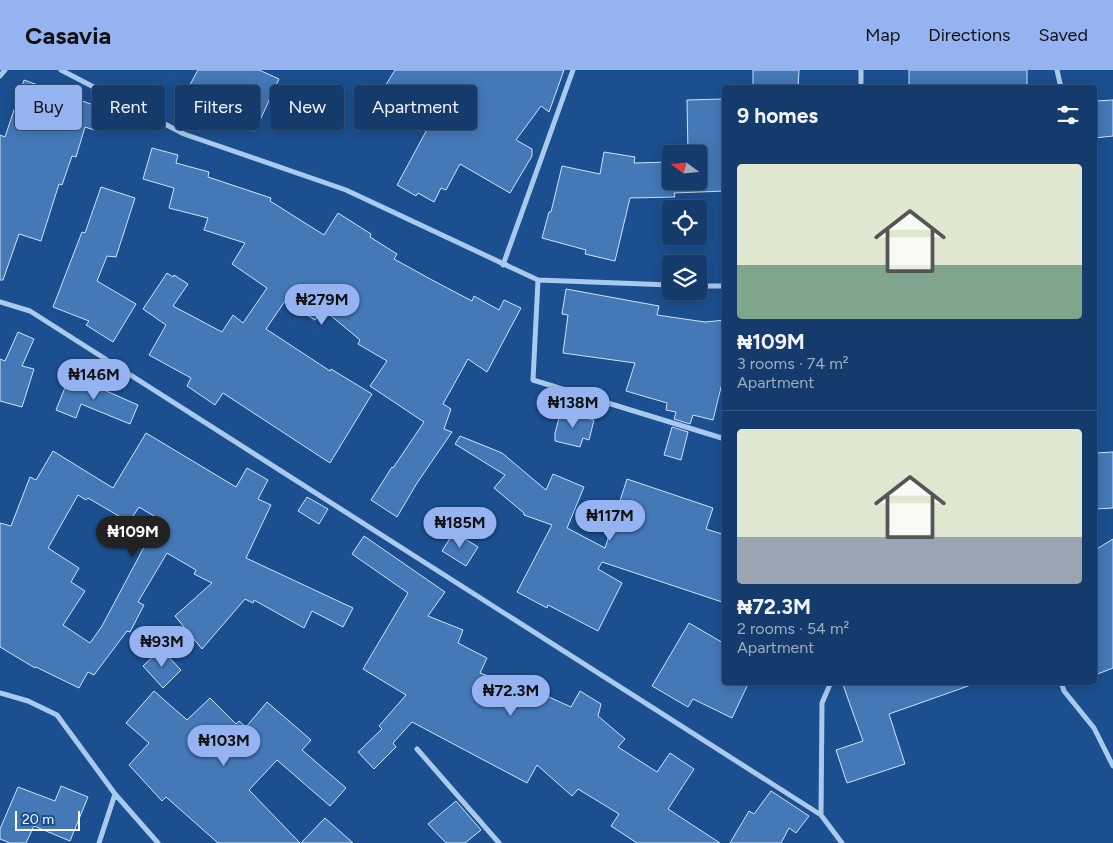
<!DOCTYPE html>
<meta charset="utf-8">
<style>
body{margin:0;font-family:Figtree,sans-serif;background:#1d4271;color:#f1f3f6;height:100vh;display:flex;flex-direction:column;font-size:19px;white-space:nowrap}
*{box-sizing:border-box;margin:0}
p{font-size:16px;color:#9dadc1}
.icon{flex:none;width:28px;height:28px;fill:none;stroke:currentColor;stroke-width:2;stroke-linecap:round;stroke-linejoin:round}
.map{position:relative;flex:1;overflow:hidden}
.drawer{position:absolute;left:722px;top:15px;width:375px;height:600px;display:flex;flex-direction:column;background:#143b6b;border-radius:5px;box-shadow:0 2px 12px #0003,0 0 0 1px #33557e}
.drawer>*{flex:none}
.hud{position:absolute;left:15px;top:15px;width:475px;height:45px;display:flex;gap:10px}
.needle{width:32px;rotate:286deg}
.controls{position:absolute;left:662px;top:75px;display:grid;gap:10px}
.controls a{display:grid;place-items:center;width:45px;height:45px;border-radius:5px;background:#143b6b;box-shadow:0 2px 12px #0003,0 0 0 1px #33557e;font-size:25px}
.scale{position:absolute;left:15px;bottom:12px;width:65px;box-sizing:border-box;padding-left:5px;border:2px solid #fff;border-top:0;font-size:14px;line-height:18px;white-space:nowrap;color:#fff;-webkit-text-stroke:4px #1b4f8f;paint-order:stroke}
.price{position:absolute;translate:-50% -42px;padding:0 11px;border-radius:18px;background:#95b2f1;color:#111;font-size:16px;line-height:32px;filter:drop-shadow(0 1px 2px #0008)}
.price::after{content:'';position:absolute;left:50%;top:30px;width:15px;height:11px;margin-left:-8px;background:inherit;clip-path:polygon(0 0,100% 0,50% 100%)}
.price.selected{background:#222;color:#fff}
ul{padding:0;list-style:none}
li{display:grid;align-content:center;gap:10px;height:265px;padding:0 15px}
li+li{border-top:1px solid #33557e}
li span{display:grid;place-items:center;height:155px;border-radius:5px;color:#555}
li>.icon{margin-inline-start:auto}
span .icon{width:90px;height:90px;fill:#fffc;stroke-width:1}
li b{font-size:21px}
h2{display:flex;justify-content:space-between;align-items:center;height:60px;padding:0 15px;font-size:21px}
.pill{padding:0 18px;border-radius:5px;background:#143b6b;box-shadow:0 2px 12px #0003,0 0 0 1px #33557e;font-size:18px;line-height:45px}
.pill.selected{background:#95b2f1;color:#111}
header{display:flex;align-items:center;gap:30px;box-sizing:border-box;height:70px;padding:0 25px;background:#95b2f1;color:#111}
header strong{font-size:24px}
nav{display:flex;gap:28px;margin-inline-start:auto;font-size:18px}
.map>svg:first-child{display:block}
.building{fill:#4478b7;stroke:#cfe3fa;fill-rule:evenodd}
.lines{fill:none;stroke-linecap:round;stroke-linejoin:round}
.minor{stroke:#a9c9ee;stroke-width:5}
</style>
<header>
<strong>Casavia</strong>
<nav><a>Map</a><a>Directions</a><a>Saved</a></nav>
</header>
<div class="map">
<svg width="1113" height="773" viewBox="0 0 1113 773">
<rect width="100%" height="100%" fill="#1b4f8f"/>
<path class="building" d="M198 0H259L279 9 255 61 186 22Z
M395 0H564L549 42 541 36 516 70 532 79V86L510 123 460 94 446 120 441 118 434 132 418 123 416 126 397 115 430 54 381 23Z
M753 0H799L798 18H753Z
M909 0H1027V18H909Z
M24 10 102 38 94 60 85 57 76 87 72 86 62 115 59 114 41 171 19 164 3 210H0V65L5 67Z
M723 29 725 121 674 123 675 127 630 128 615 191 585 184 586 180 542 168 549 142H551L562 96 600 104 604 82 635 87 634 93 671 92V111H699V84H688L687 30Z
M1113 30V66L1095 68V31Z
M152 78 178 85 176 93 209 102 208 107 271 128 270 131 324 165 338 143 371 164 370 167 397 184 394 189 432 210 472 231 474 226 499 240 504 230 521 238 487 302 468 289 443 334 451 339 444 359 452 362 417 413 397 447 371 430 392 397 393 398 424 352 370 316 387 291 358 274 360 270 323 239 315 250 285 231 266 259 330 301 331 299 372 324 330 393 223 323 215 335 187 316 191 308 149 285 166 255 143 239 167 203 173 207 174 205 188 214 173 236 222 262 233 245 243 253 267 218 232 194 245 173 204 160 208 148 169 138 174 118 143 109Z
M101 117 135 128 116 187 107 186 97 211 136 234 113 272 86 255 89 251 53 237 82 162 85 163Z
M566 219 659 236 657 245 705 252 725 250V301L713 350 693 345 690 354 674 349 676 342 666 340 667 333 626 321 635 293 563 283 568 245 562 244Z
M18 262 34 269 22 296 34 299 22 337 0 331V289L5 291Z
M70 305 138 335 130 354 81 334 76 348 56 340Z
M561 341 594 350 589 370 583 368 580 377 555 371V363Z
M672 357 688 362 681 390 664 385Z
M146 363 236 417 247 398 268 410 258 429 271 435 246 488 353 538 343 557 312 541 304 558 254 530 253 533 245 529 202 579 175 546 212 513 194 504 196 500 167 483 138 532 144 535 130 562 127 561 94 605 88 602 79 618 36 597 35 598 0 577V453L11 456 30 407 36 410 53 381 113 418ZM78 425 86 430 88 428 129 452 139 437 159 449 102 556 90 573 63 555 85 521 71 512 79 498 48 478Z
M460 366 502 383 546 420 553 404 584 417 567 458 605 478 627 409 713 438 706 459 725 465V533L602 492 598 499 622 513 598 561 548 535 547 538 517 522 552 455 524 445V443L494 418 505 405 455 374Z
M1113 382V438L1095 439V383Z
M307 427 328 439 319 454 298 441Z
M454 462 478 477 466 496 442 481Z
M364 466 445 522 428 546 463 560 458 573 487 588 480 603 526 619 527 617 571 637 580 621 601 634 598 646 625 669 618 677 657 702 670 683 694 699 668 739 720 773H637L611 756 619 744 578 719 572 726 537 695 527 713 412 652 393 673 396 677 374 699 358 682 382 659 379 656 406 625 363 599 408 523 352 484Z
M1113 469V598L1095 605V480Z
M689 553 725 574V612H749L732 648 693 629 688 637 652 616Z
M161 579 181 600 163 618 143 596Z
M842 612H970L971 615 889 644 905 694 847 713 836 680 863 671Z
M154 621 187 650 210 628 236 654 239 651 246 657 267 632 311 670 302 680 346 718 330 736 277 690 249 720 300 773H218L166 727 162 731 129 695 149 673 126 653Z
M61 716 88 727 70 771 34 756 26 773H10L0 769V759L18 717 55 731Z
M771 721 809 746 796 763 789 758 781 773H730L749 741 754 744Z
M456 731 481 760 465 773H446L428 754Z
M325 748 353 773H301Z"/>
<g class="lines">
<path class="minor" d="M61 0 184 64 346 120 538 210 671 215
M861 0V13
M1057 0 1061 18
M0 6 5 0
M503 195 573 0
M538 210 533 310 725 369
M699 216H725
M0 232 30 241 821 745 842 773
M1061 612 1064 621 1094 658 1113 696
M0 623 28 631 57 645 115 724 158 773
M417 679 499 773
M821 745 822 633 831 612
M99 773 115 724"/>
</g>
</svg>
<div class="controls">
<a><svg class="needle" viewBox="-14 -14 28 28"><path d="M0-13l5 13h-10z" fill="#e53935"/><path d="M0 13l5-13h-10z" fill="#9dadc1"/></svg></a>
<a><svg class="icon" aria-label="locate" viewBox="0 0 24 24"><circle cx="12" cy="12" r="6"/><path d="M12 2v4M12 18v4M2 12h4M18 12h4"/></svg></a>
<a><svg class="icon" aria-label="layers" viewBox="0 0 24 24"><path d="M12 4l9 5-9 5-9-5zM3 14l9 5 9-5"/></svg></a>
</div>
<div class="scale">20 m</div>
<b class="price" style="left:322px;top:256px">₦279M</b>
<b class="price" style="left:94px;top:331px">₦146M</b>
<b class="price" style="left:573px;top:359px">₦138M</b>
<b class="price" style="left:610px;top:472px">₦117M</b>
<b class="price" style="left:460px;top:479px">₦185M</b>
<b class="price selected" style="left:133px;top:488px">₦109M</b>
<b class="price" style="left:162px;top:598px">₦93M</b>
<b class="price" style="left:511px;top:647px">₦72.3M</b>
<b class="price" style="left:224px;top:697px">₦103M</b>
<div class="hud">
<a class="pill selected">Buy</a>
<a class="pill">Rent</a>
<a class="pill">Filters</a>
<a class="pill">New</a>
<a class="pill">Apartment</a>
</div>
<section class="drawer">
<h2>9 homes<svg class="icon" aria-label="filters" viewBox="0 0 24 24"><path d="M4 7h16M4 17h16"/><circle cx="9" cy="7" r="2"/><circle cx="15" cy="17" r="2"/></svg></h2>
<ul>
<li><span style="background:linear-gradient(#dfe7d0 65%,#7fa58c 0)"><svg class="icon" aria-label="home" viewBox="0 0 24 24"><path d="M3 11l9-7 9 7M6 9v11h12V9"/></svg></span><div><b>₦109M</b><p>3 rooms · 74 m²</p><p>Apartment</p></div></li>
<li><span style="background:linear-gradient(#dfe7d0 70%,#9aa5b1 0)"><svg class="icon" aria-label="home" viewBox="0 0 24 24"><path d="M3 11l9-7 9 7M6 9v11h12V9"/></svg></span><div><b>₦72.3M</b><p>2 rooms · 54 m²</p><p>Apartment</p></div></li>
</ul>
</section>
</div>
